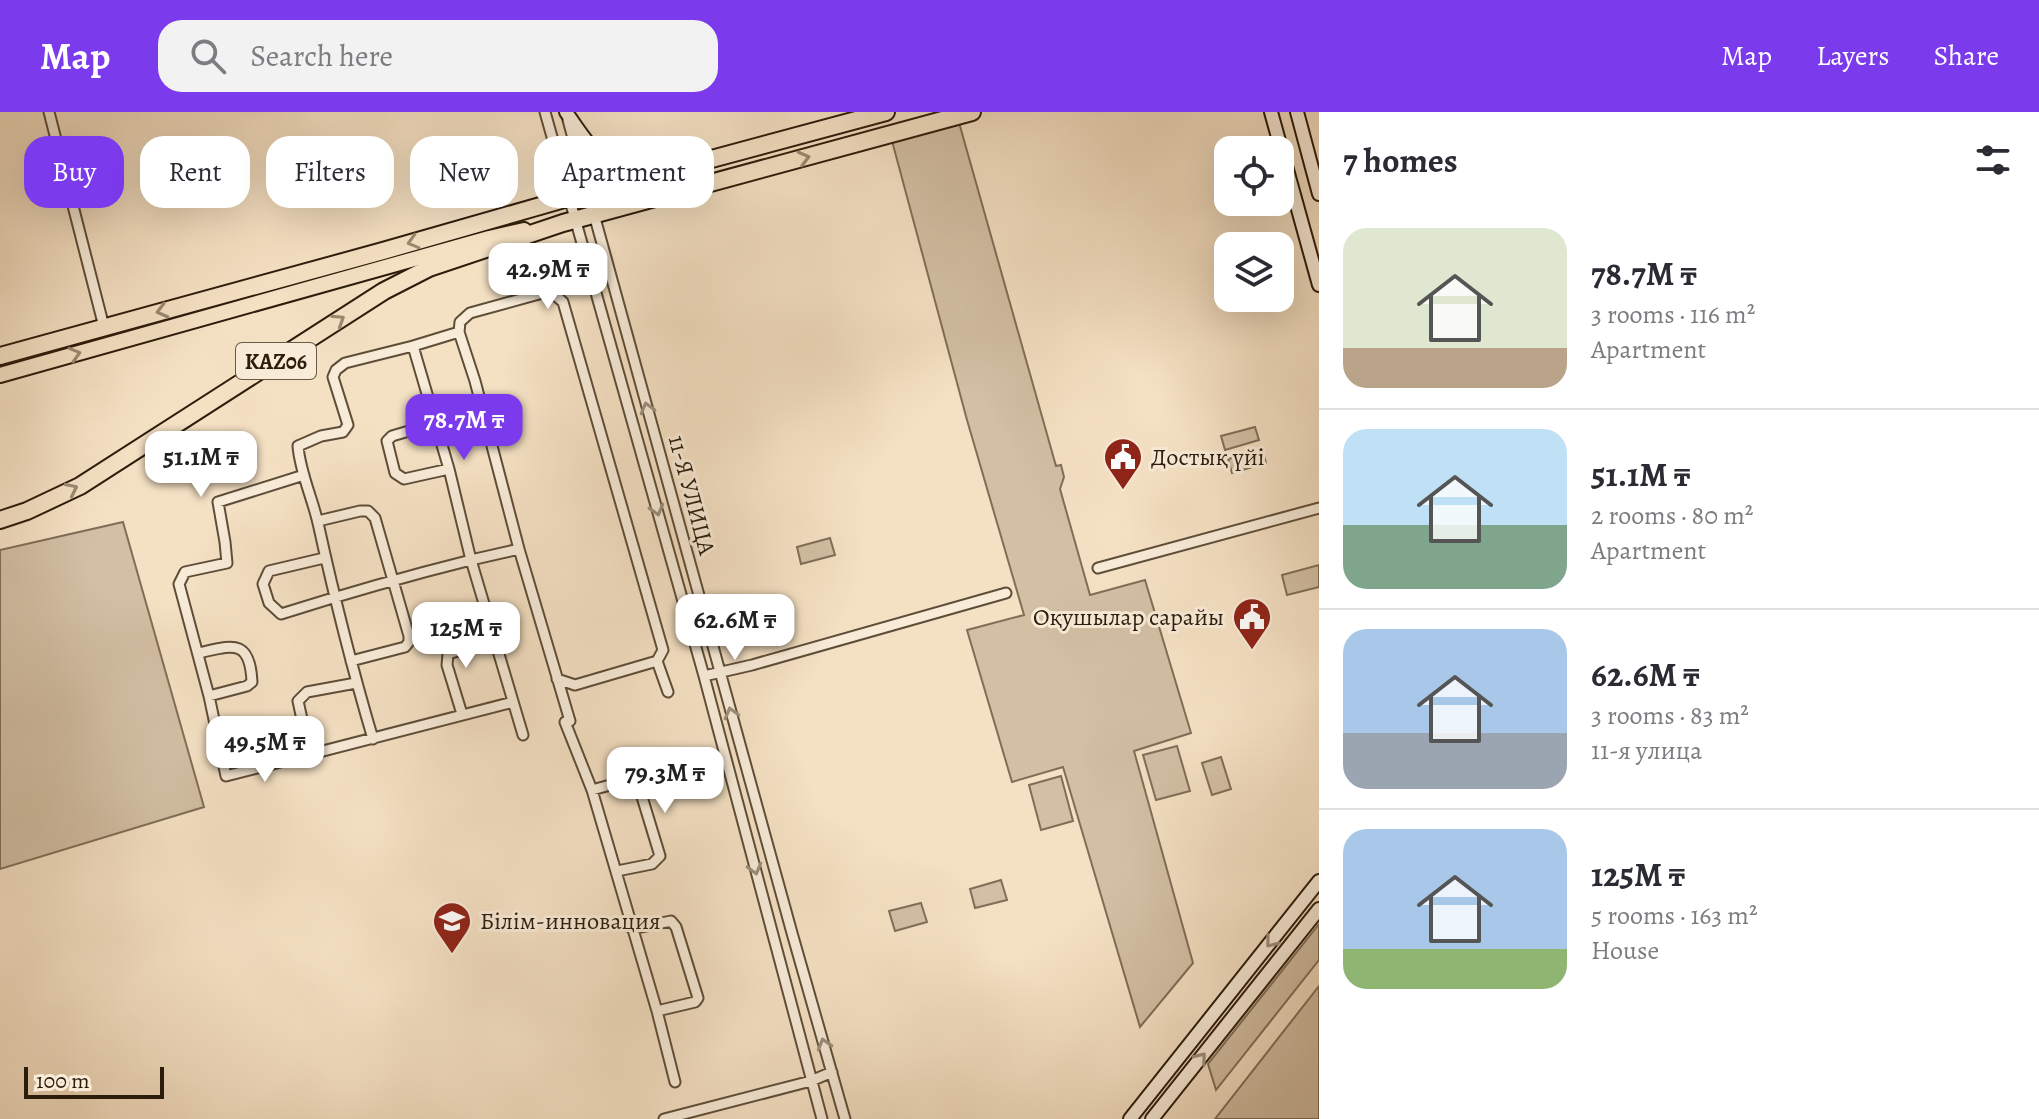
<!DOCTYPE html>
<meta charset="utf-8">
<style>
body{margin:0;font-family:Alegreya,serif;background:#f2f2f3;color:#2b2b33;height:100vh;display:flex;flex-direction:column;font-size:30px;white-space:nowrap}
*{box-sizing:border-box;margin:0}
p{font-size:26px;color:#7c7c81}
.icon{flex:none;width:44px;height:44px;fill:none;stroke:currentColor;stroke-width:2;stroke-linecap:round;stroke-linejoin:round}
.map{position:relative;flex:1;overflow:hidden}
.side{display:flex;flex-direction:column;background:#fff;width:720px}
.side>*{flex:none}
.guide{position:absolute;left:24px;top:24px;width:760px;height:72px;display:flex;gap:16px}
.tools{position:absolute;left:1214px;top:24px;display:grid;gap:16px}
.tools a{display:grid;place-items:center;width:80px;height:80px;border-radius:16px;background:#fff;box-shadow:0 8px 32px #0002;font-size:40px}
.scale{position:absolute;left:24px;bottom:20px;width:140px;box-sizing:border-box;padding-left:8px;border:4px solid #2c1c0b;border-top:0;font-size:22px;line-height:28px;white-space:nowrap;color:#2c1c0b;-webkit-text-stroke:6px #f8ebd8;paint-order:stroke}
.price{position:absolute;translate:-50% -68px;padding:0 18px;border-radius:16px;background:#fff;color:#222;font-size:26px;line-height:52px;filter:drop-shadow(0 2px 4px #0008)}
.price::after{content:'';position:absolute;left:50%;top:48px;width:24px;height:18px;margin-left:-12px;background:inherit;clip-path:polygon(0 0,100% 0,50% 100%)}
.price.current{background:#7c3aed;color:#fff}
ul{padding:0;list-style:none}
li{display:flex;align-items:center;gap:24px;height:200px;padding:0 24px}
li+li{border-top:2px solid #e1e1e2}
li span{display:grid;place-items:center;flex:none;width:224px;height:160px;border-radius:24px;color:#555}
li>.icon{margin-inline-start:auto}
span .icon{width:96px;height:96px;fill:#fffc;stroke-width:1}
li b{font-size:34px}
h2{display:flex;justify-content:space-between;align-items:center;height:96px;padding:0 24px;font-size:34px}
.pill{padding:0 28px;border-radius:24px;background:#fff;box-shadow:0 8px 32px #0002;font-size:28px;line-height:72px}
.pill.current{background:#7c3aed;color:#fff}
header{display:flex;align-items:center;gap:48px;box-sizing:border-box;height:112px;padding:0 40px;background:#7c3aed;color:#fff}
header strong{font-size:38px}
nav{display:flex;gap:44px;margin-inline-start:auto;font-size:28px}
.search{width:560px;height:72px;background:#f2f2f3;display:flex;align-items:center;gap:20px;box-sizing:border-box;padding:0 28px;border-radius:24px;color:#7c7c81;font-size:30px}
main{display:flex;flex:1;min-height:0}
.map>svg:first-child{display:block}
.green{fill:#d2bfa4;stroke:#7f6e58;stroke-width:2}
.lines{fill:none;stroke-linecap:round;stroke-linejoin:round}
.street-casing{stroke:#5e4d39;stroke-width:13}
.secondary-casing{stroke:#2c1c0b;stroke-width:16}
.primary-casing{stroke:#2c1c0b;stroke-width:18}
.highway-casing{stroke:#2c1c0b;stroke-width:20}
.street{stroke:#f8ebd8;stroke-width:9}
.secondary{stroke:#f8ebd8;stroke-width:12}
.primary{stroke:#f4e0c3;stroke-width:14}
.highway{stroke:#f4e0c3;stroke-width:16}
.oneway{stroke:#9a8870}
.oneway2{stroke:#9c8e7c}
.labels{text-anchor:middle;stroke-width:6;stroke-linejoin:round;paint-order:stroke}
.shield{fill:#f8ebd8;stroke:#695a48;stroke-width:2}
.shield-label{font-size:22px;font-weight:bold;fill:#2c1c0b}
.poi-label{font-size:24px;fill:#2c1c0b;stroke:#f8ebd8;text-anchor:start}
.street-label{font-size:24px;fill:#2c1c0b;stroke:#f8ebd8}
</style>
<header>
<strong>Map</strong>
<div class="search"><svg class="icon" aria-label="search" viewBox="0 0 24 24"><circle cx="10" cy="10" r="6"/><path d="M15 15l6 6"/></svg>Search here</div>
<nav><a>Map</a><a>Layers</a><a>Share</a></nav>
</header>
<main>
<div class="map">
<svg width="1319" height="1007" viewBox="0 0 1319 1007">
<rect width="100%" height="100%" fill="#f4e0c3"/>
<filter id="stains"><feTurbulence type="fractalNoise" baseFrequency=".0025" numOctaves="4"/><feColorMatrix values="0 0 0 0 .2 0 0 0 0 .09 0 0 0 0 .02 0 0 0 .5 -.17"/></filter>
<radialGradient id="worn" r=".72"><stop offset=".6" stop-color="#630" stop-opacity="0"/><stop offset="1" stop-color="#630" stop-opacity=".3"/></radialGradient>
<path class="green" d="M958 7 1056 354 1061 353 1064 365 1060 377 1090 483 1145 468 1191 621 1134 639 1193 851 1140 915 1063 655 1012 670 967 518 1024 503 967 308 892 29Z
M1255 315 1259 328 1225 338 1221 324Z
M1262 337 1266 351 1232 361 1228 347Z
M123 410 204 695 0 757V438Z
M830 426 835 443 801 452 797 435Z
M1319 453V475L1287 483 1282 463Z
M1177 634 1190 679 1156 688 1143 643Z
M1221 645 1231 677 1212 683 1202 651Z
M1061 664 1073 709 1041 718 1029 673Z
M1001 768 1007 788 975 796 970 777Z
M921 791 927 810 895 819 889 799Z
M1319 812V848L1216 978 1208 952Z
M1319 874V1007H1215Z"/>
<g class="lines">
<g class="street-casing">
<path id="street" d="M49 0 104 215
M545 0 704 564 822 1007
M568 8 792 821 845 1007
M413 234 459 220
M436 311 392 324 387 329 395 361 404 367 449 357
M304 363 218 390 225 430 227 451 185 460 179 472 209 584 226 664 513 590
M318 409 360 399H368L375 406 409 524V530L405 535 351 549
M519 437 471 448 523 623
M324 446 269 459 263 472 269 491 281 502C344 482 407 464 471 448L449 357 413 234 345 251 336 258 333 265 348 313 343 320 321 324 298 334C300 360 312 385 318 411 334 484 352 556 373 627
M1098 456 1319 396
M198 541C231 534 250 525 252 570L247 574 209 584
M657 549 668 580
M704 564 752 553 1006 481
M557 567 575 573 657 549 663 538 563 190 550 179 470 201 460 210 459 220 475 269 519 437 570 609
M462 602 447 553 448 542 495 528
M565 610 592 678 657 899 675 970
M310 644 298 589 307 580 356 571
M592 678 632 667 639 675 660 744 652 752 617 759
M632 817 671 809 676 815 698 886 695 890 657 899
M664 1007 811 969 832 960"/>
</g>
<g class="secondary-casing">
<path id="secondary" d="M566 0C586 28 603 60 640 63
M1271 0 1319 173
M1297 0 1319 82
M1130 1007 1319 769
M1152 1007 1319 797"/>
</g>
<g class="primary-casing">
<path id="primary" d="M0 263 489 126 524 118"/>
</g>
<g class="highway-casing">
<path id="highway" d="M0 244 383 139 589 80 886 0
M0 408 27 399 80 374 384 179 429 156 563 111 972 0"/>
</g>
<use href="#street" class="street"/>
<use href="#secondary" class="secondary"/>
<use href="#primary" class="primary"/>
<use href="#highway" class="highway"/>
</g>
<defs><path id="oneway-chevron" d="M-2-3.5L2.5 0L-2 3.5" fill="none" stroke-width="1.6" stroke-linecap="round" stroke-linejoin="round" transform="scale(2)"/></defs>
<g class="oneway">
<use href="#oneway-chevron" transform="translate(804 46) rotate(-15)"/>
<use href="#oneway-chevron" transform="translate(413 130) rotate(164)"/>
<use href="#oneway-chevron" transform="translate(162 199) rotate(165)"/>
<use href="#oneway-chevron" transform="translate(339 208) rotate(-33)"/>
<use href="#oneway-chevron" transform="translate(75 242) rotate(-16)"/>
<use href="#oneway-chevron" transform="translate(72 377) rotate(-26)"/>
</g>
<g class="oneway2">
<use href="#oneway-chevron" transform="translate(647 296) rotate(-105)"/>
<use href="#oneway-chevron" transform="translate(657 398) rotate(74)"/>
<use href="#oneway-chevron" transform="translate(731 601) rotate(-105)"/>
<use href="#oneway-chevron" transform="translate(755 757) rotate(75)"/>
<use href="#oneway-chevron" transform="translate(1271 830) rotate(128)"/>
<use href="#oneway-chevron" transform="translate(824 932) rotate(-106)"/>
<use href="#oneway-chevron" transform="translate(1201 946) rotate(-51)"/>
</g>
<defs>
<g id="civic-pin" transform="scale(2)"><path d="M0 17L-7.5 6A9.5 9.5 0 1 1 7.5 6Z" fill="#8f2418" stroke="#f8ebd8"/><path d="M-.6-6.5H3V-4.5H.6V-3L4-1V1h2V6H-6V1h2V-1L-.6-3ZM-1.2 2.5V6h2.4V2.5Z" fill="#fff"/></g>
<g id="school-pin" transform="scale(2)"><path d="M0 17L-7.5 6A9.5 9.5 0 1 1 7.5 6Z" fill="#8f2418" stroke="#f8ebd8"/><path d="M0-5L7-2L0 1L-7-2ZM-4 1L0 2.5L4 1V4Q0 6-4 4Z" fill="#fff"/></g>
</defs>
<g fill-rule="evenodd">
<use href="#civic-pin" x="1123" y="345"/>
<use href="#civic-pin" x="1252" y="505"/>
<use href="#school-pin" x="452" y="809"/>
</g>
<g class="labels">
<rect class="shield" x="236" y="231" width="80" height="36" rx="6"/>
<g class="shield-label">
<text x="276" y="257">KАZ06</text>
</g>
<g class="poi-label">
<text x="1151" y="353">Достық үйі</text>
<text x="1224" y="513" text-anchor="end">Оқушылар сарайы</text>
<text x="480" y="817">Білім-инновация</text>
</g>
<g class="street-label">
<text transform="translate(692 383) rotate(75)" y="8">11-Я УЛИЦА</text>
</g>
</g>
<rect width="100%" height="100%" filter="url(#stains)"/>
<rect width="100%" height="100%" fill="url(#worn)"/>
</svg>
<div class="tools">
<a><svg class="icon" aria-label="locate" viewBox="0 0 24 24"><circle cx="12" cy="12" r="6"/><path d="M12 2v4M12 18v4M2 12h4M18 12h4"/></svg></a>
<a><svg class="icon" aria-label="layers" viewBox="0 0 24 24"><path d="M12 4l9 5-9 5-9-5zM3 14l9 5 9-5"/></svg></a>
</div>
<div class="scale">100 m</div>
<b class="price" style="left:548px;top:199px">42.9M ₸</b>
<b class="price current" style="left:464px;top:350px">78.7M ₸</b>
<b class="price" style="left:201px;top:387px">51.1M ₸</b>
<b class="price" style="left:735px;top:550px">62.6M ₸</b>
<b class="price" style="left:466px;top:558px">125M ₸</b>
<b class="price" style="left:265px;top:672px">49.5M ₸</b>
<b class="price" style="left:665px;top:703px">79.3M ₸</b>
<div class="guide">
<a class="pill current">Buy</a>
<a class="pill">Rent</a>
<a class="pill">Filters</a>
<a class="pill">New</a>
<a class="pill">Apartment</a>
</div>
</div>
<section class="side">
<h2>7 homes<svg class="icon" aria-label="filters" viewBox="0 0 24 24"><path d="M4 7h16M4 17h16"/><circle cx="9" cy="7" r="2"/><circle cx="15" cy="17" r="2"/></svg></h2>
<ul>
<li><span style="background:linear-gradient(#dfe7d0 75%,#b9a48a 0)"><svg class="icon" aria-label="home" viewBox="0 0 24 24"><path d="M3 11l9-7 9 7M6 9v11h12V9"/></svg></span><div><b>78.7M ₸</b><p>3 rooms · 116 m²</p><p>Apartment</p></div></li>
<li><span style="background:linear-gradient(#bfe0f5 60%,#7fa58c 0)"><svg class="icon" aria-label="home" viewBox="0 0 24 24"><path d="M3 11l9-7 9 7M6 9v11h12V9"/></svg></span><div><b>51.1M ₸</b><p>2 rooms · 80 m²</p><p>Apartment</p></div></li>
<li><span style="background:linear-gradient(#a9c7e8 65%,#9aa5b1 0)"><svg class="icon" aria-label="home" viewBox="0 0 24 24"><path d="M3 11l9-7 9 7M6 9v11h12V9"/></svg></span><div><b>62.6M ₸</b><p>3 rooms · 83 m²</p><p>11-я улица</p></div></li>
<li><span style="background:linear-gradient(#a9c7e8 75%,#8fb573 0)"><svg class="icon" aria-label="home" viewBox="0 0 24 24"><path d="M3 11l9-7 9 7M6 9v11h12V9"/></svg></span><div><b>125M ₸</b><p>5 rooms · 163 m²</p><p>House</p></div></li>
</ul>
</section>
</main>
